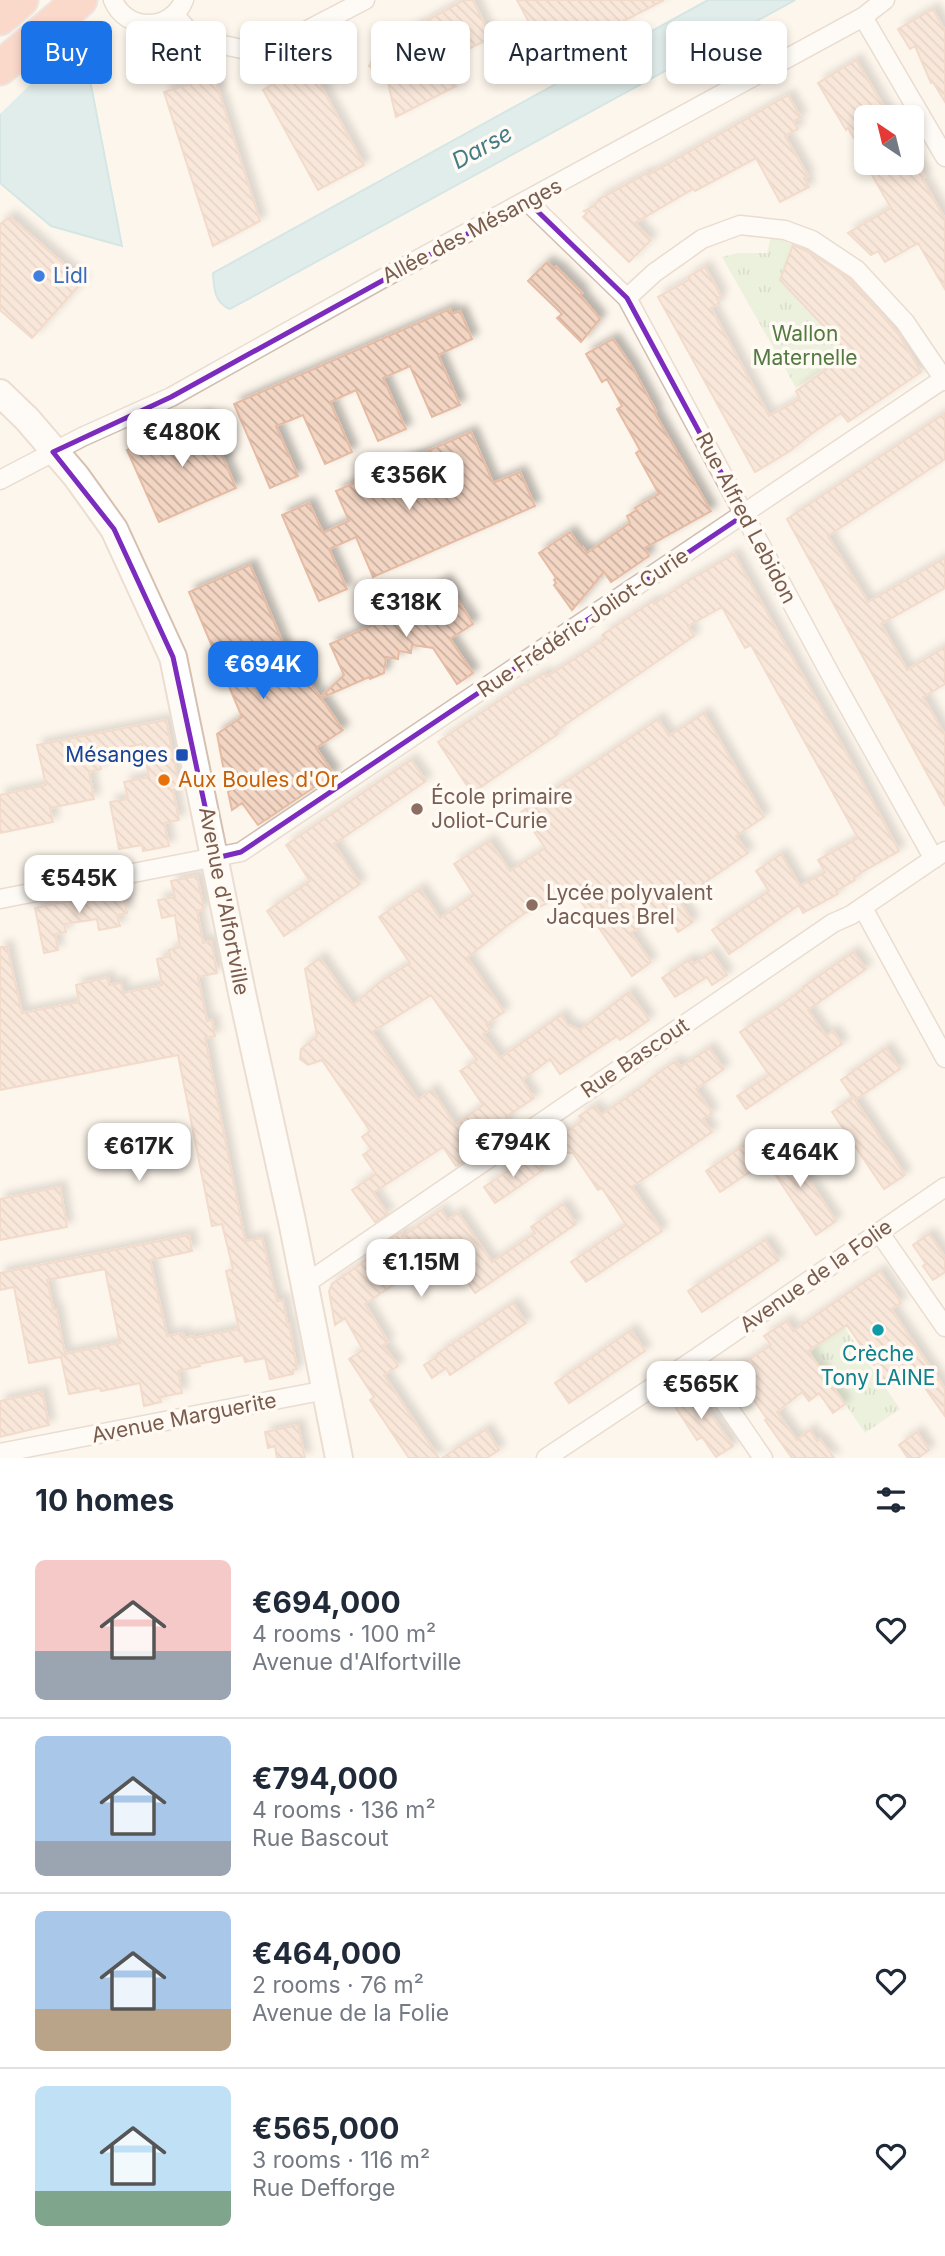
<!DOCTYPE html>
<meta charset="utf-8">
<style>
body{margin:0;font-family:Inter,sans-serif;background:#f6f6f7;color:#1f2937;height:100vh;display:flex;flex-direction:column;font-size:26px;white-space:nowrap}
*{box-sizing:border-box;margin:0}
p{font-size:23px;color:#747a83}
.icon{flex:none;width:38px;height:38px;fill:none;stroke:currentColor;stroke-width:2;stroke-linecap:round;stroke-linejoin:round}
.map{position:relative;height:1458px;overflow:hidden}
.side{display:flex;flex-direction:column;background:#fff;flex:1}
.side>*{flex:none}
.banner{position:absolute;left:21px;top:21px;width:903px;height:63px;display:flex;gap:14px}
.needle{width:46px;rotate:325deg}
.buttons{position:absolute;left:854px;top:105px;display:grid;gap:14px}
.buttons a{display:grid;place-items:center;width:70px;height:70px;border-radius:10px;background:#fff;box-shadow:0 4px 10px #0003;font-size:35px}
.price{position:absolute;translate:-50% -60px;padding:0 16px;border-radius:14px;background:#fff;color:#222;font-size:23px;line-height:46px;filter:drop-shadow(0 2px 4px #0008)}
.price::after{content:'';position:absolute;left:50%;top:42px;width:21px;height:16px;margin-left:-10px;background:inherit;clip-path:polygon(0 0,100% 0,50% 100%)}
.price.selected{background:#1a73e8;color:#fff}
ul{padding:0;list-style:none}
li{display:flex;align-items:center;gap:21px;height:175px;padding:0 35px}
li+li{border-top:2px solid #e0e1e3}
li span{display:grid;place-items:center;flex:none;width:196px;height:140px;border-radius:10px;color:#555}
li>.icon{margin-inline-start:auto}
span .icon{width:84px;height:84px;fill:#fffc;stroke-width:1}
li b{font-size:30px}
h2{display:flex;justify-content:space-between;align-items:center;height:84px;padding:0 35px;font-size:30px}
.chip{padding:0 24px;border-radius:10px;background:#fff;box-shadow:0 4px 10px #0003;font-size:24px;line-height:63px}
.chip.selected{background:#1a73e8;color:#fff}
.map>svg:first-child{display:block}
.grass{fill:url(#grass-tufts)}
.water{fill:#bfe3e8;stroke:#a5d3da;stroke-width:2}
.pier{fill:#fdf6ec}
.building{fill:url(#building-back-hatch);stroke:#e6bba3;stroke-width:2;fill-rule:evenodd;filter:url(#shadow)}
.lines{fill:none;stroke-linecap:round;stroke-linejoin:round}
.street-casing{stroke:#d1beb0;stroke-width:21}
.secondary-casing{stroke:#d6c0b0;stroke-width:30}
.highway-casing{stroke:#dad1cd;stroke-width:37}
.street{stroke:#fff;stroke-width:18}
.secondary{stroke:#fff;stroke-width:26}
.highway{stroke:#f7b7a3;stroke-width:33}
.marked{fill:none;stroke:#7b2cbf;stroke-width:5;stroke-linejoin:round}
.shop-dot{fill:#3f7fe0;stroke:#fffaf3;stroke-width:2.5}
.transit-dot{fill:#1a4fb4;stroke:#fffaf3;stroke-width:2.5}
.food-dot{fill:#e8710a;stroke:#fffaf3;stroke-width:2.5}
.education-dot{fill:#8d6e63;stroke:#fffaf3;stroke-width:2.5}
.culture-dot{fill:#0f9aa8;stroke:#fffaf3;stroke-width:2.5}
.labels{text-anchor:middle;stroke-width:7;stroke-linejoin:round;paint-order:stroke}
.street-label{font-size:21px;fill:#7a5c4d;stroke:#fffaf3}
.shop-label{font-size:21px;fill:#366cbe;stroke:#fffaf3;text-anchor:start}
.park-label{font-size:21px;fill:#537a41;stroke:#fffaf3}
.transit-label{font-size:21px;fill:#164399;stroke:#fffaf3;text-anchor:end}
.food-label{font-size:21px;fill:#c56008;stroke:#fffaf3;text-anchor:start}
.education-label{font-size:21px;fill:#785e54;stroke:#fffaf3;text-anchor:start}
.culture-label{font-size:21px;fill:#0d838f;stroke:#fffaf3}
.water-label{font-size:23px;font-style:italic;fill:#437c86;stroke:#fffaf3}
</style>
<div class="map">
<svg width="945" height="1458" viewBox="0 0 945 1458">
<defs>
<pattern id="grass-tufts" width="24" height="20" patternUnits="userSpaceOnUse" patternTransform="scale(1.75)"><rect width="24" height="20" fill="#d8ecc9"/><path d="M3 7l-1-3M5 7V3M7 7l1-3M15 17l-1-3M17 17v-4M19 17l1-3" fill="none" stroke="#b4c2a5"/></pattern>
<pattern id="building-back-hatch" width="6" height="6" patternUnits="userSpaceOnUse" patternTransform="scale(1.75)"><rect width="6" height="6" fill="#f3d5c3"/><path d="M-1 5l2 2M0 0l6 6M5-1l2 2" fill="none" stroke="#cab0a1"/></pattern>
<filter id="shadow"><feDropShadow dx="6" dy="-6" stdDeviation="3.5" flood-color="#0004"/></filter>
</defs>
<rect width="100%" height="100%" fill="#fdf6ec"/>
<path class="grass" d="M771 236 793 244 780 280 847 351 796 388 722 257 737 253H767Z
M844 1327 900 1409 865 1433 811 1354 816 1345Z"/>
<path class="water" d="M708 0H795L230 309C214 303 214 288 213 273Z
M0 52 90 80 122 246 51 226 0 183Z"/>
<path class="pier" d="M0 48 51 64 0 114Z"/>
<path class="building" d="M464 0H473L491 38 443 61 456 86 396 117 388 83 369 66 379 47Z
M517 0H664L549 60Z
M933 9 945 31V102L933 82 931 83 915 46 910 49 898 29Z
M856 60 890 117H866V159L848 128 846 130 818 83Z
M309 64 364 165 318 190 263 90Z
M214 77 260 221 213 246 164 92Z
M788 95 801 118 793 121 798 129 785 136 808 176 804 178 809 187 780 202 756 158 695 191 693 189 635 223 651 240 629 262 583 217 587 213 584 211 594 206 599 199 647 173 648 175Z
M865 163H916L925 177 922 179 945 219V289L918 243 885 262 878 251 871 255 848 233 891 208Z
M10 217 83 281 32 338 0 310V224Z
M793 245 809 252 850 279 899 335 921 372 848 422 841 413 807 437 790 451 755 472 658 297 690 279 688 277 705 267 721 296 717 299 719 303 711 308 769 416 800 399 796 391 849 353 780 280Z
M547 262 555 269 556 267 582 293 580 295 600 319 581 342 557 318 562 314 528 281Z
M450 309 452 314 460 311 472 339 438 355 460 405 432 417 410 366 383 378 406 429 378 441 356 390 330 402 352 452 325 464 303 415 276 426 298 476 270 488 234 404Z
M613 339 631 365 656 411 654 412 711 511 645 548 649 556 611 582 604 572 572 610 554 585 556 583 554 580 556 578 539 553 570 532 581 548 583 547 587 553 630 523 627 516 637 510 635 508 659 494 636 453 640 450 617 409 622 406 607 379 602 382 586 354Z
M945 413V459L828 536 868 602 945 558V588L881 624 907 670 945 647V684L923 697 945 735V806L787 519Z
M205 416 236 488 159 522 127 450Z
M471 432 493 483 520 472 535 506 373 577 356 537 329 549 347 589 319 601 282 515 309 503 323 533 349 521 336 491Z
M734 554 852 763 899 851 862 872 854 878 855 880 836 891 838 894 803 913 799 905 729 954 712 930 769 891 756 871 781 854 800 886 825 872 818 860 858 838 751 645 745 648 722 607 688 626 694 636 556 731 558 734 472 793 438 742 524 684 526 685 544 673 546 677 605 639 602 635 653 601 654 604 688 581Z
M250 565 298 679 305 675 343 730 316 748 334 774 258 825 242 803 232 810 228 792 236 787 223 766 217 734 242 717 189 592Z
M445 580 473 624 450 639 473 673 457 684 433 648 412 645 411 653 399 651 398 659 386 657 384 673 370 679 369 677 324 697 322 696 344 675 330 644 425 602 421 596Z
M704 713 764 817 736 836 748 853 679 900 693 922 678 932 664 911 631 933 651 962 632 976 569 884 548 903 525 913 508 925 467 958 504 1012 486 1024 490 1030 483 1034 500 1058 561 1015 568 1025 580 1030 629 992 649 1020 620 1040 617 1036 560 1074 550 1059 522 1080 534 1098 506 1117 509 1121 490 1134 494 1140 456 1166 443 1147 373 1193 388 1214 375 1222 352 1190 376 1174 363 1155 371 1149 362 1137 370 1131 322 1060 308 1065 300 1059 301 1049 317 1036 305 969 320 958 353 1005 380 982 410 963 379 917 420 889 440 918 474 895 454 864 489 841 510 871 545 848 521 812 658 719 669 736ZM431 995 477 1060 460 1071 483 1105 455 1125 432 1090 418 1100 372 1032Z
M166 720 180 789 173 790 179 820 164 823 169 846 143 851 142 845 119 849 110 802 128 799 124 782 149 777 142 744 97 753 101 769 89 772 94 799 50 808 53 822 0 833V795L46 785 37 745Z
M411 760 426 781 334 844 360 884 284 936 267 911 310 881 286 845Z
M197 876 204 909 197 911 203 943 211 941 217 973 198 977 207 1021 212 1020 215 1036 205 1038 245 1241 262 1238 277 1301 283 1300 287 1323H289L297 1369 293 1370V1374L270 1379 265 1358 245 1362 243 1355 199 1364 200 1366 178 1371 182 1393 160 1397 161 1402 144 1406 140 1383 101 1391 100 1388 69 1394 61 1357 29 1363 14 1287 0 1290V1273L189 1235 192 1251 150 1260 167 1336 183 1333 184 1338 194 1336V1338L239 1329 226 1271 233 1269 222 1224 212 1226 178 1055 0 1090V947H7L22 1013 79 1002 76 985 108 977 109 985 121 983 123 993 162 985 157 959 170 956 169 950 180 947 175 915 162 918 158 900 175 897 171 881ZM105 1269 120 1343 65 1354 56 1309H53L47 1280Z
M123 890 127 913 117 915 120 926 99 930 97 919 64 924 66 932 55 934 58 950 44 953 35 908Z
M711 952 727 975 712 985 707 977 675 997 662 978 690 959 694 964Z
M853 952 866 969 808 1010 826 1036 833 1031 842 1044 746 1109 737 1096 769 1075 740 1032 783 1004 804 988 803 987Z
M709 1048 724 1069 696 1089 712 1113 703 1119 712 1132 632 1187 662 1231 586 1282 571 1262 626 1225 602 1188 598 1190 573 1153 538 1151 582 1121 579 1116 595 1106 601 1115 649 1082 648 1080 676 1061 681 1067Z
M886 1048 900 1069 855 1100 905 1175 884 1189 832 1112 853 1098 841 1080Z
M752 1140 766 1161 720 1192 706 1171Z
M785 1144 836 1221 816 1235 764 1158Z
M532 1155 543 1170 495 1203 484 1187Z
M60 1187 67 1227 0 1240V1199Z
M563 1204 576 1224 475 1293 465 1278 456 1284 436 1256 365 1304 388 1342 383 1345 398 1366 384 1375 439 1458H409L370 1400 374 1397 349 1359 363 1350 345 1318 335 1325 329 1291 332 1284 389 1244 387 1242 401 1232 403 1236 441 1210 448 1220 458 1213 492 1262 535 1233 531 1227Z
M929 1234 945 1257V1272L933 1280 923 1266 926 1264 913 1245Z
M765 1240 779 1260 702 1312 688 1291Z
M880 1271 901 1303 891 1309 945 1389V1416L918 1378 910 1384 905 1376 889 1387 847 1325 808 1351 845 1404 833 1413 819 1393 809 1401 802 1392 777 1412 797 1440 810 1430 817 1441 820 1439 834 1458H792L765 1420 767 1419 733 1370 771 1345 764 1336 787 1321 793 1331Z
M513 1303 526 1323 450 1375 446 1368 432 1378 424 1365 438 1356 437 1354Z
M631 1330 645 1351 569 1403 555 1383Z
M690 1386 733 1446 716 1457 702 1437 697 1440 670 1399Z
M42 1392 49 1425 0 1437V1401Z
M298 1425 305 1458H277L275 1446 268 1448 265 1432Z
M486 1429 499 1450 487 1458H442Z
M917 1432 929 1450 918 1458H908L899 1445Z"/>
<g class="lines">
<g class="street-casing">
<path id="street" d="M113 0C126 32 171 32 184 0
M175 15 192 35 204 41 256 52 271 49 365 0
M863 17 945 157
M527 201 627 298 834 681 934 859
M627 298 654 273 702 239 740 225 785 230 812 240 857 270 905 322 945 381
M0 480 82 437 171 397 380 280 863 17 885 0
M0 899 241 852 945 378
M863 908 945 1058
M879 1232 945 1327
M305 1284 833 923 851 915 945 851
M695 1359 763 1458
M0 1453 326 1390
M546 1458 695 1359 945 1187"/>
</g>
<g class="secondary-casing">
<path id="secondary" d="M0 393 27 419 76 476 114 529 173 657 242 993 292 1221 339 1458"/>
</g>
<g class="highway-casing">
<path id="highway" d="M0 18 21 0
M0 68 80 0"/>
</g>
<use href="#street" class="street"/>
<use href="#secondary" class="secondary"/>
<use href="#highway" class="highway"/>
</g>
<path d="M0 0H945V1458H0ZM527 201 627 298 744 515 241 852 216 858 173 657 114 529 53 452 171 397Z" fill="#fdf6ec" fill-opacity=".55" fill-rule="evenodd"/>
<path class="marked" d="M527 201 627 298 744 515 241 852 216 858 173 657 114 529 53 452 171 397Z"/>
<circle class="shop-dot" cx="39" cy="276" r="7"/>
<rect class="transit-dot" x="175" y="748" width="14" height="14" rx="3.5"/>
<circle class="food-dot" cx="164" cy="780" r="7"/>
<g class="education-dot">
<circle cx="417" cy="809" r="7"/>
<circle cx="532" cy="905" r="7"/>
</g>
<circle class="culture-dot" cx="878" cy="1330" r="7"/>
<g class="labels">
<g class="street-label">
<text transform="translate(472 231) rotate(-28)" y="7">Allée des Mésanges</text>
<text transform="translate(746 518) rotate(62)" y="7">Rue Alfred Lebidon</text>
<text transform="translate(583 623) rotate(-34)" y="7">Rue Frédéric Joliot-Curie</text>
<text transform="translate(224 901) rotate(79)" y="7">Avenue d'Alfortville</text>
<text transform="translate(635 1058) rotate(-34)" y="7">Rue Bascout</text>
<text transform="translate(816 1276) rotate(-35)" y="7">Avenue de la Folie</text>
<text transform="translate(184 1418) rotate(-11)" y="7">Avenue Marguerite</text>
</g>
<g class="shop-label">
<text x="53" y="283">Lidl</text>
</g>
<g class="park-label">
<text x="805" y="341">Wallon<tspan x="805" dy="24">Maternelle</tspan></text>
</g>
<g class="transit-label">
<text x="168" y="762">Mésanges</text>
</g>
<g class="food-label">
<text x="178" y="787">Aux Boules d'Or</text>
</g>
<g class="education-label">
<text x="431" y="804">École primaire<tspan x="431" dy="24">Joliot-Curie</tspan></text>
<text x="546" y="900">Lycée polyvalent<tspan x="546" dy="24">Jacques Brel</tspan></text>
</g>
<g class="culture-label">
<text x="878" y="1361">Crèche<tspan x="878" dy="24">Tony LAINE</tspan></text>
</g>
<g class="water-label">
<text transform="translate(482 147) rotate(-29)" y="8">Darse</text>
</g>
</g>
</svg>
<div class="buttons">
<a><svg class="needle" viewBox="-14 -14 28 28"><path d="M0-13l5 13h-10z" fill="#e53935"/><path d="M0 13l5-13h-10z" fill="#747a83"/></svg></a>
</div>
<b class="price" style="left:182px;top:469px">€480K</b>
<b class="price" style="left:409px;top:512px">€356K</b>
<b class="price" style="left:406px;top:639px">€318K</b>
<b class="price selected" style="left:263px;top:701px">€694K</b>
<b class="price" style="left:79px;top:915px">€545K</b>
<b class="price" style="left:513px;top:1179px">€794K</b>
<b class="price" style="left:139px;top:1183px">€617K</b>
<b class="price" style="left:800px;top:1189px">€464K</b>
<b class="price" style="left:421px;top:1299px">€1.15M</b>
<b class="price" style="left:701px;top:1421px">€565K</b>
<div class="banner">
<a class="chip selected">Buy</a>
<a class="chip">Rent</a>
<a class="chip">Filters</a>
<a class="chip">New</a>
<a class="chip">Apartment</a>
<a class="chip">House</a>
</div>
</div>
<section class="side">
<h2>10 homes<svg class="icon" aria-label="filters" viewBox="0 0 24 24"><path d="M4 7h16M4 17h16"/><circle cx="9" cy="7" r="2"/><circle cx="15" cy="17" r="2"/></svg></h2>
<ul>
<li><span style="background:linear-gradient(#f6c9c9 65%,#9aa5b1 0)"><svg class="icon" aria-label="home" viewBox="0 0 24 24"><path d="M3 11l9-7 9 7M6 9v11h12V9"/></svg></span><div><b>€694,000</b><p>4 rooms · 100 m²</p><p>Avenue d'Alfortville</p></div><svg class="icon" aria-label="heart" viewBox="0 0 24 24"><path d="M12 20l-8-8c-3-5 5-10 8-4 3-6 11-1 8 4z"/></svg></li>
<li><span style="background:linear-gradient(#a9c7e8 75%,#9aa5b1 0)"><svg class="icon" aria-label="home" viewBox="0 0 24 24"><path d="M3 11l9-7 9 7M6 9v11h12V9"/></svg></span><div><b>€794,000</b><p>4 rooms · 136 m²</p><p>Rue Bascout</p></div><svg class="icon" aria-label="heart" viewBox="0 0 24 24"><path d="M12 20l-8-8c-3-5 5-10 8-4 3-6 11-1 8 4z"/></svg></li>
<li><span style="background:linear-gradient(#a9c7e8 70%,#b9a48a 0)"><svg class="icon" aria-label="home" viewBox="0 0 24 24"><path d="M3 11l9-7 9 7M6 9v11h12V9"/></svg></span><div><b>€464,000</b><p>2 rooms · 76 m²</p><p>Avenue de la Folie</p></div><svg class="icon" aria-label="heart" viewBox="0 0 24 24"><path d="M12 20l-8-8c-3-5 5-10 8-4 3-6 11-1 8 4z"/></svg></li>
<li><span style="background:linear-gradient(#bfe0f5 75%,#7fa58c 0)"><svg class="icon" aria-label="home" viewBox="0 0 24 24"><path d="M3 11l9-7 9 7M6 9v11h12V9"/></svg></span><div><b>€565,000</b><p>3 rooms · 116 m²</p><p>Rue Defforge</p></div><svg class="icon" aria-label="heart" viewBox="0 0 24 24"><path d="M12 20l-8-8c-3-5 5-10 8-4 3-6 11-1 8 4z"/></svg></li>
</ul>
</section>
